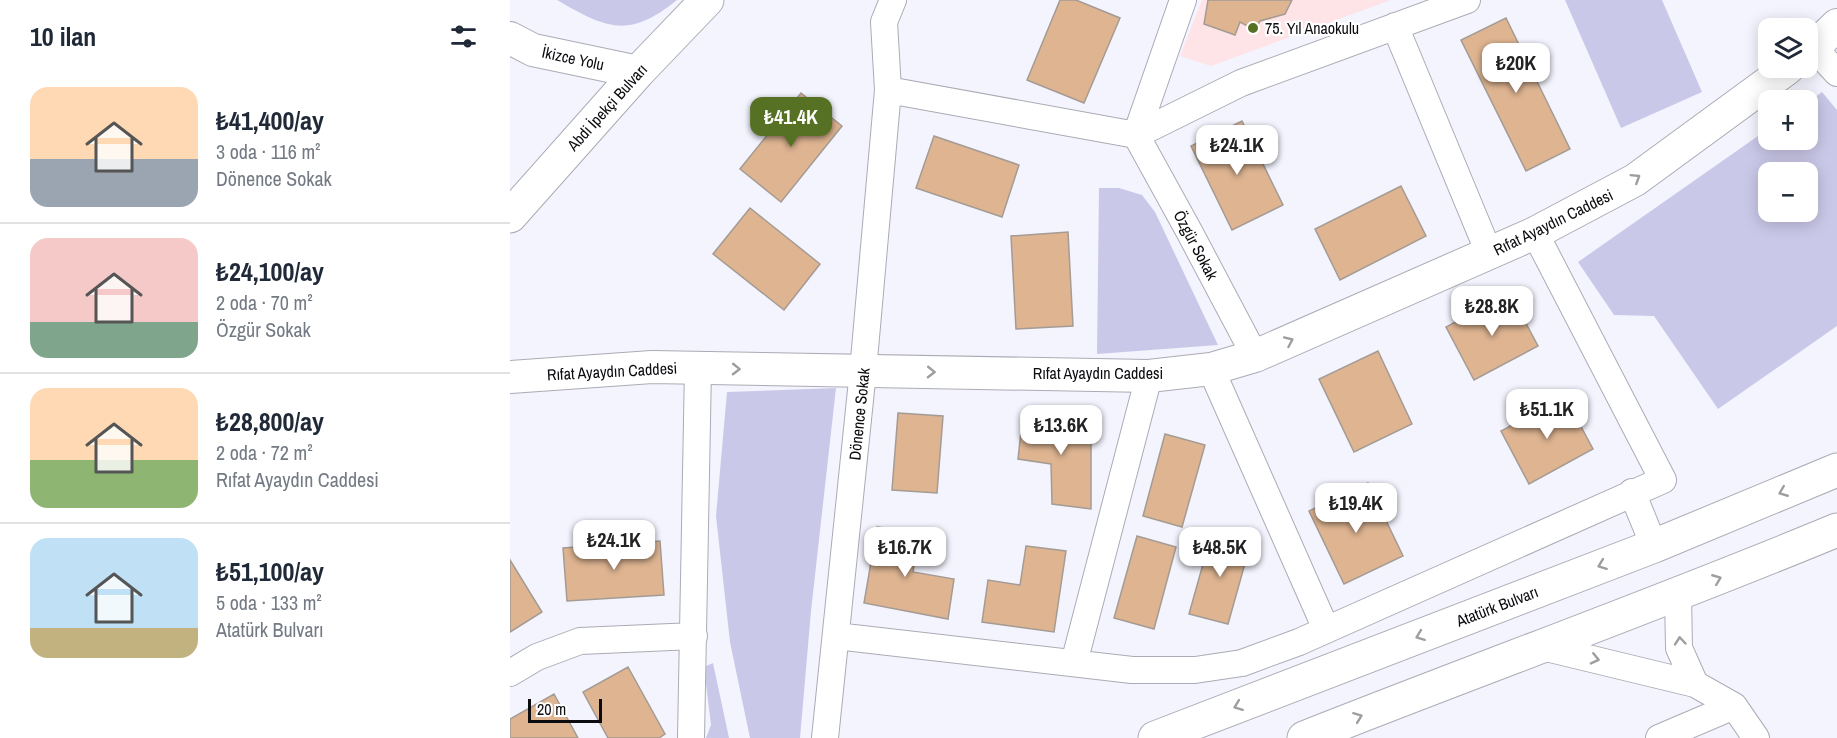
<!DOCTYPE html>
<html lang="tr">
<meta charset="utf-8">
<style>
body{margin:0;font-family:"Archivo Narrow",sans-serif;background:#f2f2f3;color:#1f2937;height:100vh;display:flex;flex-direction:column;font-size:22px;white-space:nowrap}
*{box-sizing:border-box;margin:0}
p{font-size:20px;color:#747a83}
.icon{flex:none;width:33px;height:33px;fill:none;stroke:currentColor;stroke-width:2;stroke-linecap:round;stroke-linejoin:round}
.map{position:relative;flex:1;overflow:hidden}
.side{display:flex;flex-direction:column;background:#fff;width:510px}
.side>*{flex:none}
.tools{position:absolute;left:1248px;top:18px;display:grid;gap:12px}
.tools a{display:grid;place-items:center;width:60px;height:60px;border-radius:12px;background:#fff;box-shadow:0 3px 15px #0003;font-size:30px}
.scale{position:absolute;left:18px;bottom:15px;width:74px;box-sizing:border-box;padding-left:6px;border:3px solid #0c0c10;border-top:0;font-size:16px;line-height:21px;white-space:nowrap;color:#0c0c10;-webkit-text-stroke:4px #fff;paint-order:stroke}
.price{position:absolute;translate:-50% -51px;padding:0 14px;border-radius:12px;background:#fff;color:#222;font-size:20px;line-height:39px;filter:drop-shadow(0 2px 3px #0008)}
.price::after{content:'';position:absolute;left:50%;top:36px;width:18px;height:14px;margin-left:-9px;background:inherit;clip-path:polygon(0 0,100% 0,50% 100%)}
.price.active{background:#577124;color:#fff}
ul{padding:0;list-style:none}
li{display:flex;align-items:center;gap:18px;height:150px;padding:0 30px}
li+li{border-top:2px solid #e0e1e3}
li span{display:grid;place-items:center;flex:none;width:168px;height:120px;border-radius:18px;color:#555}
li>.icon{margin-inline-start:auto}
span .icon{width:72px;height:72px;fill:#fffc;stroke-width:1}
li b{font-size:26px}
h2{display:flex;justify-content:space-between;align-items:center;height:72px;padding:0 30px;font-size:26px}
main{display:flex;flex:1;min-height:0}
.map>svg:first-child{display:block}
.education{fill:#fee3e7}
.green{fill:#cac8e8;fill-rule:evenodd}
.building{fill:#deb491;stroke:#a49b94;stroke-width:1.5}
.lines{fill:none;stroke-linecap:round;stroke-linejoin:round}
.minor-casing{stroke:#ababb5;stroke-width:28}
.tertiary-casing{stroke:#ababb5;stroke-width:34}
.secondary-casing{stroke:#ababb5;stroke-width:35}
.primary-casing{stroke:#ababb5;stroke-width:35}
.minor{stroke:#fff;stroke-width:26}
.tertiary{stroke:#fff;stroke-width:32}
.secondary{stroke:#fff;stroke-width:33}
.primary{stroke:#fff;stroke-width:33}
.oneway{stroke:#9e9e9f}
.poi-dot{fill:#577124;stroke:#fff;stroke-width:2}
.labels{text-anchor:middle;stroke-width:4.5;stroke-linejoin:round;paint-order:stroke}
.poi-label{font-size:16px;fill:#0c0c10;stroke:#fff;text-anchor:start}
.street-label{font-size:16px;fill:#0c0c10;stroke:#fff}
</style>
<main>
<section class="side">
<h2>10 ilan<svg class="icon" aria-label="filters" viewBox="0 0 24 24"><path d="M4 7h16M4 17h16"/><circle cx="9" cy="7" r="2"/><circle cx="15" cy="17" r="2"/></svg></h2>
<ul>
<li><span style="background:linear-gradient(#ffd9b3 60%,#9aa5b1 0)"><svg class="icon" aria-label="home" viewBox="0 0 24 24"><path d="M3 11l9-7 9 7M6 9v11h12V9"/></svg></span><div><b>₺41,400/ay</b><p>3 oda · 116 m²</p><p>Dönence Sokak</p></div></li>
<li><span style="background:linear-gradient(#f6c9c9 70%,#7fa58c 0)"><svg class="icon" aria-label="home" viewBox="0 0 24 24"><path d="M3 11l9-7 9 7M6 9v11h12V9"/></svg></span><div><b>₺24,100/ay</b><p>2 oda · 70 m²</p><p>Özgür Sokak</p></div></li>
<li><span style="background:linear-gradient(#ffd9b3 60%,#8fb573 0)"><svg class="icon" aria-label="home" viewBox="0 0 24 24"><path d="M3 11l9-7 9 7M6 9v11h12V9"/></svg></span><div><b>₺28,800/ay</b><p>2 oda · 72 m²</p><p>Rıfat Ayaydın Caddesi</p></div></li>
<li><span style="background:linear-gradient(#bfe0f5 75%,#c2b280 0)"><svg class="icon" aria-label="home" viewBox="0 0 24 24"><path d="M3 11l9-7 9 7M6 9v11h12V9"/></svg></span><div><b>₺51,100/ay</b><p>5 oda · 133 m²</p><p>Atatürk Bulvarı</p></div></li>
</ul>
</section>
<div class="map">
<svg width="1327" height="738" viewBox="0 0 1327 738">
<rect width="100%" height="100%" fill="#f4f4fe"/>
<path class="education" d="M692 0H881L701 66 670 56Z"/>
<path class="green" d="M47 0H167C119 39 97 29 47 0Z
M1055 0H1152L1192 92 1111 128Z
M1312 92 1327 110V326L1208 409 1144 316 1104 315 1068 262 1258 129V140H1298V102ZM1258 172H1298V212H1258Z
M589 188H609L632 195 645 212 708 345 587 354Z
M326 388 301 611 290 738H240L220 642 206 516 217 392Z
M203 663 219 738H196L201 725 194 667Z"/>
<path class="building" d="M550 0H566L610 18 574 103 517 80Z
M698 0H782L775 14 750 21 745 30 730 22 725 35 694 24Z
M996 18 1060 149 1016 171 951 40Z
M291 93 332 126 271 202 230 169Z
M732 121 773 205 722 230 681 146Z
M424 136 509 165 492 217 406 188Z
M891 186 916 236 830 280 805 229Z
M240 208 310 264 274 310 203 254Z
M558 232 563 326 506 329 501 236Z
M1000 293 1028 346 964 380 936 327Z
M868 351 902 424 844 452 809 379Z
M1055 397 1083 449 1019 484 991 431Z
M388 413 433 416 427 493 382 490Z
M513 413 581 425V509L542 504 541 464 508 459Z
M655 434 695 445 672 527 633 516Z
M858 483 893 556 834 584 799 511Z
M367 527 409 533 403 572 444 579 438 619 354 603Z
M702 532 741 542 718 624 679 614Z
M627 536 666 547 644 629 604 618Z
M150 541 154 595 57 601 53 548Z
M516 546 556 551 544 632 472 622 478 580 510 585Z
M0 560 32 612 0 632Z
M118 667 155 734 149 738H98L73 692Z
M44 694 68 738H0V719Z"/>
<g class="lines">
<g class="minor-casing">
<path id="minor" d="M673 0 626 135 680 233 745 356
M885 26 979 253
M1304 48 1327 73
M378 90 626 135 731 83 957 0
M701 369 816 629
M1122 492 1144 546
M1168 595 1169 648 1185 684
M326 636 622 670H685L732 663 789 642 1153 480 1025 233
M1028 646 1185 684 1224 706 1246 738
M564 663 639 376
M0 673 27 657 70 641 184 636
M181 738 188 368
M315 738 353 371 378 90 374 22 383 0
M1149 738 1224 706"/>
</g>
<g class="tertiary-casing">
<path id="tertiary" d="M0 38 23 50 128 72
M1298 53 1327 25
M0 377 142 367 639 376 701 369 745 356 1025 233 1125 180 1278 68"/>
</g>
<g class="secondary-casing">
<path id="secondary" d="M0 216 128 72 197 0"/>
</g>
<g class="primary-casing">
<path id="primary" d="M645 738 1144 546 1327 470
M794 738C971 668 1151 603 1327 530"/>
</g>
<use href="#minor" class="minor"/>
<use href="#tertiary" class="tertiary"/>
<use href="#secondary" class="secondary"/>
<use href="#primary" class="primary"/>
</g>
<defs><path id="oneway-chevron" d="M-2-3.5L2.5 0L-2 3.5" fill="none" stroke-width="1.6" stroke-linecap="round" stroke-linejoin="round" transform="scale(1.5)"/></defs>
<g class="oneway">
<use href="#oneway-chevron" transform="translate(1126 178) rotate(-32)"/>
<use href="#oneway-chevron" transform="translate(779 341) rotate(-24)"/>
<use href="#oneway-chevron" transform="translate(226 369) rotate(1)"/>
<use href="#oneway-chevron" transform="translate(421 372) rotate(1)"/>
<use href="#oneway-chevron" transform="translate(1273 492) rotate(158)"/>
<use href="#oneway-chevron" transform="translate(1092 565) rotate(159)"/>
<use href="#oneway-chevron" transform="translate(1207 579) rotate(-22)"/>
<use href="#oneway-chevron" transform="translate(910 636) rotate(159)"/>
<use href="#oneway-chevron" transform="translate(1170 641) rotate(-95)"/>
<use href="#oneway-chevron" transform="translate(1085 659) rotate(13)"/>
<use href="#oneway-chevron" transform="translate(728 706) rotate(159)"/>
<use href="#oneway-chevron" transform="translate(848 717) rotate(-21)"/>
</g>
<circle class="poi-dot" cx="743" cy="28" r="6"/>
<g class="labels">
<g class="poi-label">
<text x="755" y="34">75. Yıl Anaokulu</text>
</g>
<g class="street-label">
<text transform="translate(63 58) rotate(12)" y="6">İkizce Yolu</text>
<text transform="translate(97 107) rotate(-48)" y="6">Abdi İpekçi Bulvarı</text>
<text transform="translate(1043 222) rotate(-26)" y="6">Rıfat Ayaydın Caddesi</text>
<text transform="translate(686 245) rotate(62)" y="6">Özgür Sokak</text>
<text transform="translate(102 371) rotate(-3)" y="6">Rıfat Ayaydın Caddesi</text>
<text x="588" y="379">Rıfat Ayaydın Caddesi</text>
<text transform="translate(349 414) rotate(-84)" y="6">Dönence Sokak</text>
<text transform="translate(987 606) rotate(-21)" y="6">Atatürk Bulvarı</text>
</g>
</g>
</svg>
<div class="tools">
<a><svg class="icon" aria-label="layers" viewBox="0 0 24 24"><path d="M12 4l9 5-9 5-9-5zM3 14l9 5 9-5"/></svg></a>
<a>+</a>
<a>−</a>
</div>
<div class="scale">20 m</div>
<b class="price" style="left:1006px;top:94px">₺20K</b>
<b class="price active" style="left:281px;top:148px">₺41.4K</b>
<b class="price" style="left:727px;top:176px">₺24.1K</b>
<b class="price" style="left:982px;top:337px">₺28.8K</b>
<b class="price" style="left:1037px;top:440px">₺51.1K</b>
<b class="price" style="left:551px;top:456px">₺13.6K</b>
<b class="price" style="left:846px;top:534px">₺19.4K</b>
<b class="price" style="left:104px;top:571px">₺24.1K</b>
<b class="price" style="left:395px;top:578px">₺16.7K</b>
<b class="price" style="left:710px;top:578px">₺48.5K</b>
</div>
</main>
